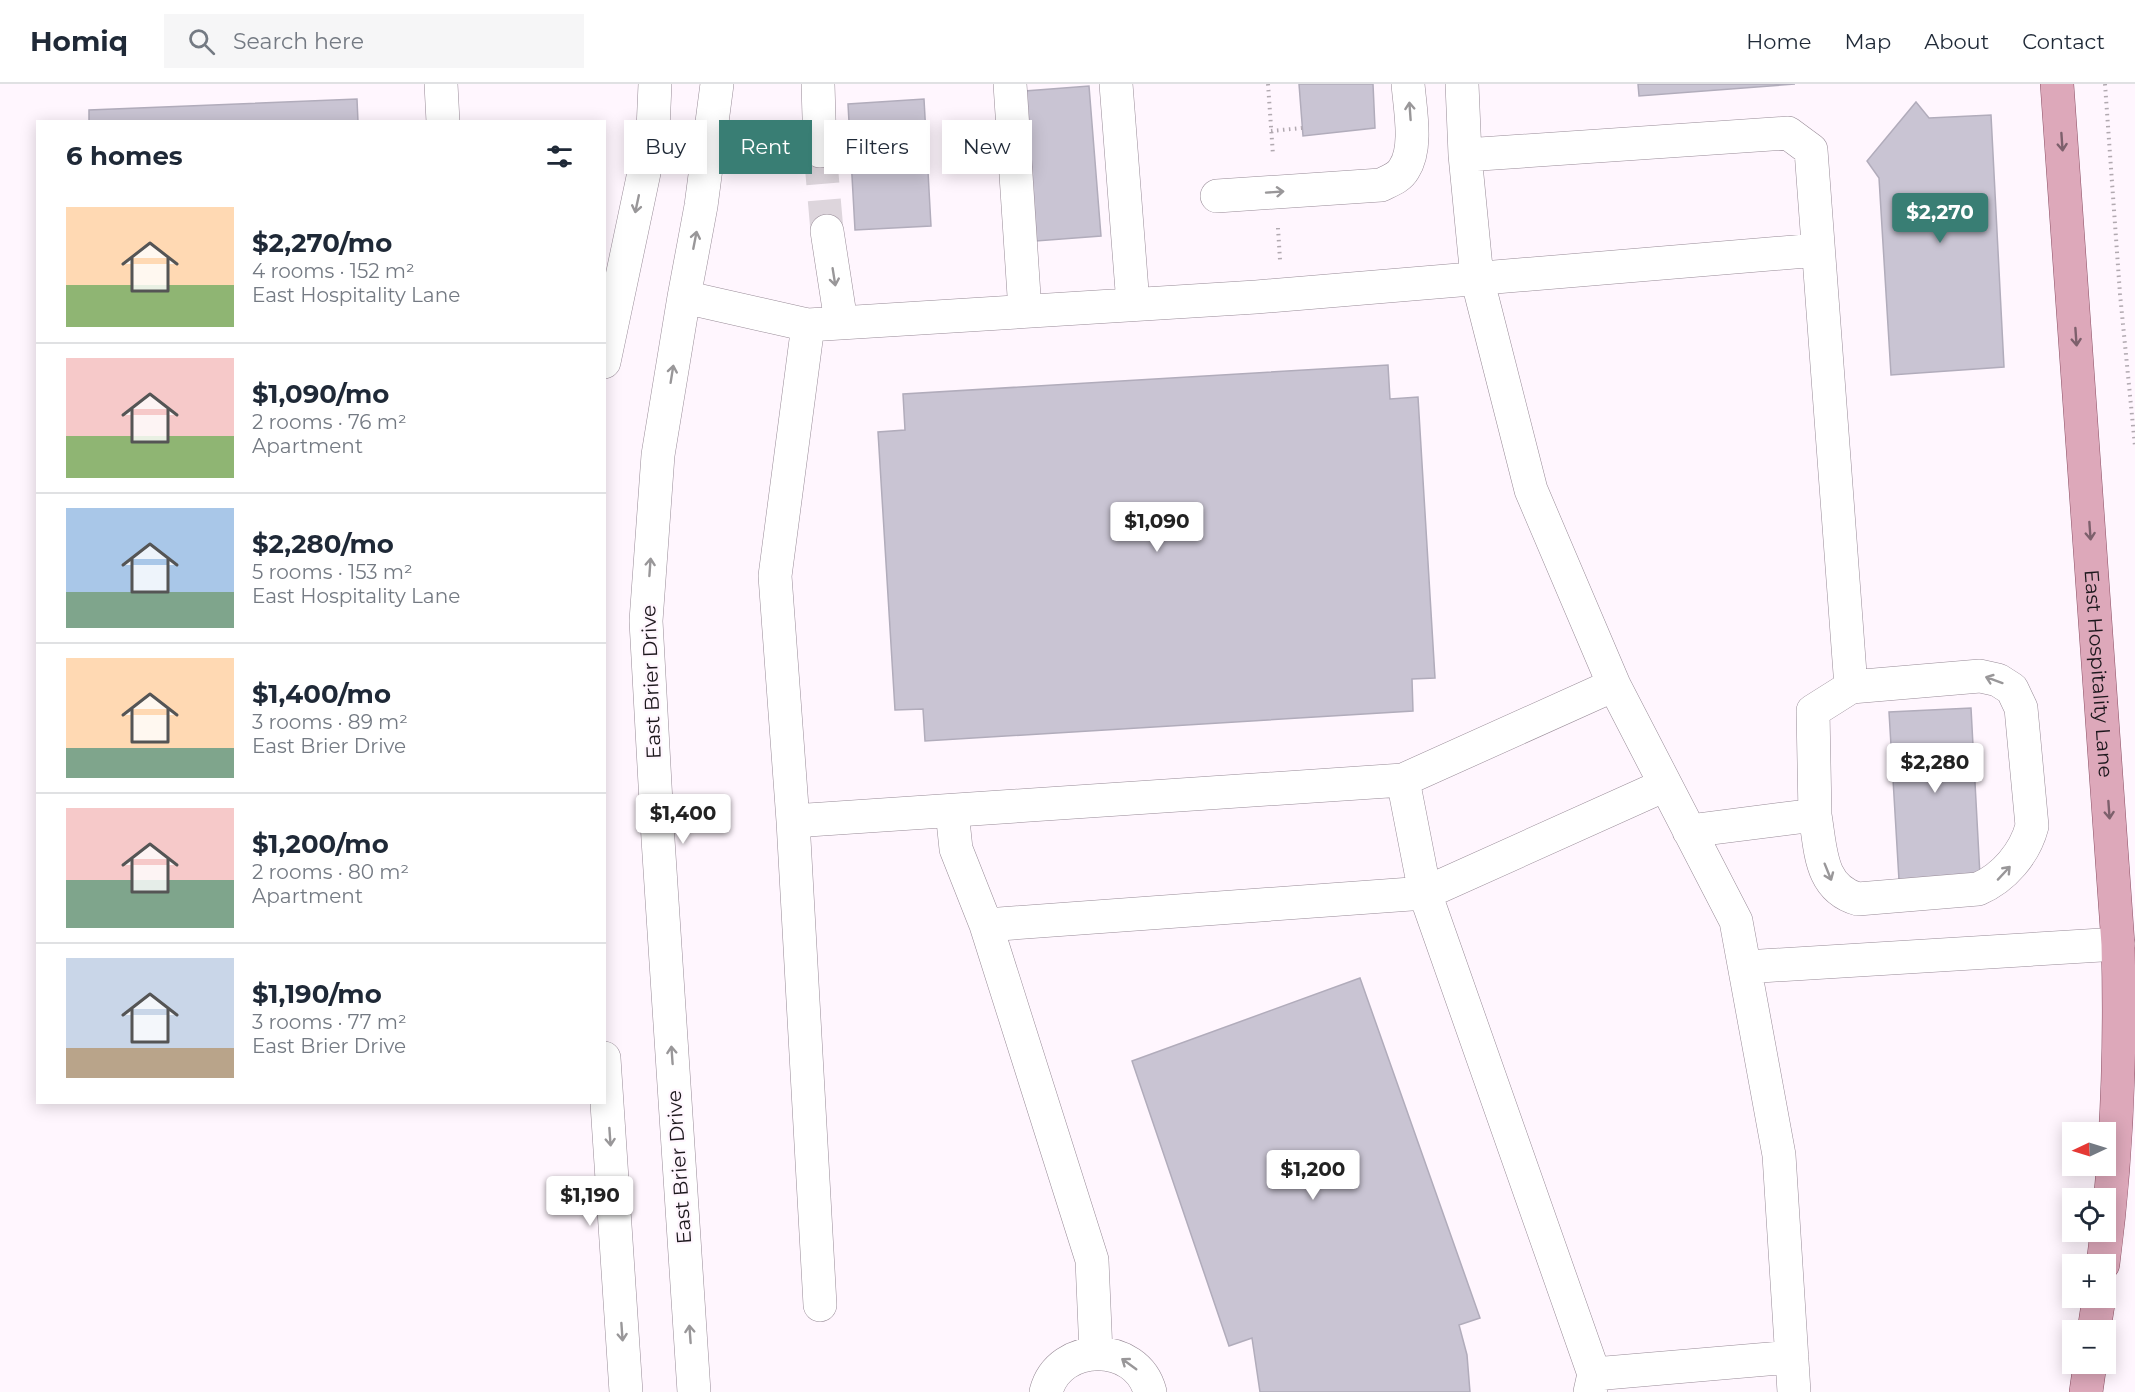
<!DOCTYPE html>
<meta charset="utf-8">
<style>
body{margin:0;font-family:Montserrat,sans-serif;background:#f6f6f7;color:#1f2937;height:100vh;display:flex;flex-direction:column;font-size:22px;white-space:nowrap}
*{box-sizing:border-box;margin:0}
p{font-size:20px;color:#747a83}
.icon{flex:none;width:33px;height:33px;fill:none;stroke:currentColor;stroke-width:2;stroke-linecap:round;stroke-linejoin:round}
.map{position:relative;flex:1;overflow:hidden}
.side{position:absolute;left:36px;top:36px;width:570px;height:984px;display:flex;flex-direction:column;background:#fff;border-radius:0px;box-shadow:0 3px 15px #0003}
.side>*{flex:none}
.banner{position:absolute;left:624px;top:36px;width:570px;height:54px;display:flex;gap:12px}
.needle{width:39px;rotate:266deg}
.controls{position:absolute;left:2062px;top:1038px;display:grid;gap:12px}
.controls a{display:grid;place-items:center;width:54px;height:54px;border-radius:0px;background:#fff;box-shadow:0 3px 15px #0003;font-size:30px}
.price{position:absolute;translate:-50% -51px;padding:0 14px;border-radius:6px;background:#fff;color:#222;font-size:20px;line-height:39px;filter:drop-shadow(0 2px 3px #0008)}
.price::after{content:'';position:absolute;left:50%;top:36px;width:18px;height:14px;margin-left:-9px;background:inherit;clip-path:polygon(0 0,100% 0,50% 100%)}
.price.on{background:#397e74;color:#fff}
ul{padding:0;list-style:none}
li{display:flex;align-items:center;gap:18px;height:150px;padding:0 30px}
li+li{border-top:2px solid #e0e1e3}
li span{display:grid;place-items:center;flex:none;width:168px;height:120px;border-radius:0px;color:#555}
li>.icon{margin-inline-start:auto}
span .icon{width:72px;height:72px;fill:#fffc;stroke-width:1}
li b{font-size:26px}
h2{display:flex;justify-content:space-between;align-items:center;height:72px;padding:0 30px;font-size:26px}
.tag{padding:0 21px;border-radius:0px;background:#fff;box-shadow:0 3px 15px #0003;font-size:21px;line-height:54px}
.tag.on{background:#397e74;color:#fff}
header{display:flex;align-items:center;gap:36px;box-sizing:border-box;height:84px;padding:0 30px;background:#fff;border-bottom:2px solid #e0e1e3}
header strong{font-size:28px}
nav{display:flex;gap:33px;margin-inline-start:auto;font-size:21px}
.search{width:420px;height:54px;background:#f6f6f7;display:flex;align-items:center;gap:15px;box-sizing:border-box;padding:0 21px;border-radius:0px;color:#747a83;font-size:22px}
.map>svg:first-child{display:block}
.building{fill:#c9c4d3;stroke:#b1acbb;stroke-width:1.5}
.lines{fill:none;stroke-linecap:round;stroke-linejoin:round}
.minor-tunnel{stroke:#ddd5dc;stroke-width:33;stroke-dasharray:33 16;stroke-linecap:butt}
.minor-casing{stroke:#988b97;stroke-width:34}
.major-casing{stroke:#8b5065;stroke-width:34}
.path{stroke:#b1a9b0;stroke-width:4;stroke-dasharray:1.5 4.5;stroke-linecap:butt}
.minor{stroke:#fff;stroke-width:33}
.major{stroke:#dda8ba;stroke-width:33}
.oneway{stroke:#999799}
.oneway2{stroke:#7d606c}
.labels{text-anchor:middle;stroke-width:4.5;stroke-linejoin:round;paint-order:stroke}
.street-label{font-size:20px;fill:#1d181d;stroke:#fff6fe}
</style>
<header>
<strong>Homiq</strong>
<div class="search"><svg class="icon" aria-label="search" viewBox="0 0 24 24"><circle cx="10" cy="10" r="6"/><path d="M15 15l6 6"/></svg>Search here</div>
<nav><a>Home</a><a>Map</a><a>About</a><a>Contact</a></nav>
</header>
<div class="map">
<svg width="2135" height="1308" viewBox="0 0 2135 1308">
<rect width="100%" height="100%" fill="#fff6fe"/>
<path class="building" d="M1299 0H1373L1375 44 1303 52Z
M1638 0H1795L1639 12Z
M1089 2 1101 152 1036 157 1025 7Z
M357 15 358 38H89V26Z
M924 15 931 142 855 146 848 20Z
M1916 18 1929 34 1991 31 2004 283 1891 291 1879 94 1867 77Z
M1388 281 1390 315 1418 313 1435 594 1412 595 1413 627 925 657 923 625 895 626 878 348 905 346 903 310Z
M1971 624 1980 792 1899 796 1889 628Z
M1360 894 1480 1234 1459 1241 1467 1271 1470 1308H1260L1252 1254 1229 1262 1132 977Z"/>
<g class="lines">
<path class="minor-tunnel" d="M820 67 827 147"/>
<g class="minor-casing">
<path id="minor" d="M441 0 443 38
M818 0 820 67
M1010 0 1025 227
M1116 0 1133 220
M1462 0 1465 71 1477 194 1531 406 1614 601 1736 837 1779 1071 1794 1308
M1465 71 1788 49 1811 66 1851 603 1813 627 1815 731 1689 747
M1217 112 1381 101C1389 97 1399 94 1404 85 1418 64 1410 25 1408 0
M827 147 841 238
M684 213 808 241 1256 213 1818 166
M808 241 775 492 793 737 820 1221
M604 278 653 46 655 0
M1403 696 1425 809 1594 1290 1590 1308
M952 727 956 765 986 841 1092 1176 1096 1269
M1815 731C1821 765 1819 804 1858 815L1978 805C2004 794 2025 769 2032 742L2021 624 2012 605 1998 596 1980 592 1851 603
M793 737 1403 696 1614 601
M986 841 1425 809 1665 701
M1745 883 2118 860
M604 974 626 1308
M1594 1290 1792 1273
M694 1308 658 755 646 537 658 371 684 213 701 122 717 0
M1046 1308C1059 1257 1137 1257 1150 1308"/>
</g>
<g class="major-casing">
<g id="major">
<path id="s1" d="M2057 0 2118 860C2121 967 2117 1074 2103 1180"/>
<path d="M2094 1246 2099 1214"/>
<path d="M2086 1308 2090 1280"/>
</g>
</g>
<path class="path" d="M1268 0 1273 71
M2105 0 2120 210 2135 362
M1271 47 1302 44
M1278 144 1280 176"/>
<use href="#minor" class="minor"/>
<use href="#major" class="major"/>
</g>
<defs><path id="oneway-shaft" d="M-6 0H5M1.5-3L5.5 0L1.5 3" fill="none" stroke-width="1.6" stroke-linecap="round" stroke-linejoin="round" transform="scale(1.5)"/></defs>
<g class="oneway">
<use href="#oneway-shaft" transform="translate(1410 27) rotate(-94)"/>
<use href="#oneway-shaft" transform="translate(1275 108) rotate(-4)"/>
<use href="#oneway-shaft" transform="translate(637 120) rotate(102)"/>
<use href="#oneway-shaft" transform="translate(695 156) rotate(-79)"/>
<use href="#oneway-shaft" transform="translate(834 193) rotate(81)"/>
<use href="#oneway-shaft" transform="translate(672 290) rotate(-81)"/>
<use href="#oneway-shaft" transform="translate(650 483) rotate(-86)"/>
<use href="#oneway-shaft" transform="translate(1994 596) rotate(-160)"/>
<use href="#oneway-shaft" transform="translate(1828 788) rotate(68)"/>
<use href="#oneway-shaft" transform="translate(2004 789) rotate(-47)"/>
<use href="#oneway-shaft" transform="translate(672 971) rotate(-94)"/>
<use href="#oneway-shaft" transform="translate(610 1053) rotate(86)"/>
<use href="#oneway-shaft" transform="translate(622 1248) rotate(86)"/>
<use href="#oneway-shaft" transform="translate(690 1250) rotate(-94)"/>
<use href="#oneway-shaft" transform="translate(1129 1280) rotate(-144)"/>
</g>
<g class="oneway2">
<use href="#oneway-shaft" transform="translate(2062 58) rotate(86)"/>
<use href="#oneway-shaft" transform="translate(2076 253) rotate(86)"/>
<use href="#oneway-shaft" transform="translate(2090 447) rotate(86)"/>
<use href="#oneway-shaft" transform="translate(2109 726) rotate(86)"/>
</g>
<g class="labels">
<g class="street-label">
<text dy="7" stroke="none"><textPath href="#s1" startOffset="591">East Hospitality Lane</textPath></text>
<text transform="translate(651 598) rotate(-92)" y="7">East Brier Drive</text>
<text transform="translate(679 1083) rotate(-94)" y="7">East Brier Drive</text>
</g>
</g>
</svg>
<div class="controls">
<a><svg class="needle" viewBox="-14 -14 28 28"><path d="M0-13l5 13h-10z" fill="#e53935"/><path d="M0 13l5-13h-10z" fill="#747a83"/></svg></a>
<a><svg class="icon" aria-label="locate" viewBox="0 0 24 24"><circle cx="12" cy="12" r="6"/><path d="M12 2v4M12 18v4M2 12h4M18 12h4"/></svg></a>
<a>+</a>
<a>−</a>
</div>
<b class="price on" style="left:1940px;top:160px">$2,270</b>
<b class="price" style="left:1157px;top:469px">$1,090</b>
<b class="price" style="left:1935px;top:710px">$2,280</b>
<b class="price" style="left:683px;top:761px">$1,400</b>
<b class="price" style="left:1313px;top:1117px">$1,200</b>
<b class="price" style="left:590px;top:1143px">$1,190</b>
<div class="banner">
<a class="tag">Buy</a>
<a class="tag on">Rent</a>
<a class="tag">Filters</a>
<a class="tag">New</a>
</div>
<section class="side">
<h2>6 homes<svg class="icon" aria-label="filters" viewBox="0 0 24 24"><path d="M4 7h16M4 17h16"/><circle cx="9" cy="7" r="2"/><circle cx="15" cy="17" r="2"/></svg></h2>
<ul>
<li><span style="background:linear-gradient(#ffd9b3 65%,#8fb573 0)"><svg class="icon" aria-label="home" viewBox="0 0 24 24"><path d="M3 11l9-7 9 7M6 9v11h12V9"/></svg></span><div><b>$2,270/mo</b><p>4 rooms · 152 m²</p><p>East Hospitality Lane</p></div></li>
<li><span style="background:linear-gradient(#f6c9c9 65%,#8fb573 0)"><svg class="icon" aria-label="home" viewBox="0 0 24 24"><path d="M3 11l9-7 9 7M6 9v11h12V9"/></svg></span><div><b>$1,090/mo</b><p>2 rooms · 76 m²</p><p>Apartment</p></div></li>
<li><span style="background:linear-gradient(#a9c7e8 70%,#7fa58c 0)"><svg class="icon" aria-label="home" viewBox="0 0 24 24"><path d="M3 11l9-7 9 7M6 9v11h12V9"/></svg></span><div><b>$2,280/mo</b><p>5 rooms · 153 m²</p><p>East Hospitality Lane</p></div></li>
<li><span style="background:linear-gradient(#ffd9b3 75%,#7fa58c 0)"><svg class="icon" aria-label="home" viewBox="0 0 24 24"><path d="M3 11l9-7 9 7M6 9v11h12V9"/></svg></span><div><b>$1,400/mo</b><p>3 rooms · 89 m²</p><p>East Brier Drive</p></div></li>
<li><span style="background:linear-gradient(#f6c9c9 60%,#7fa58c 0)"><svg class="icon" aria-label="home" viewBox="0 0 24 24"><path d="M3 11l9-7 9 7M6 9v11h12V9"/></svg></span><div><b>$1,200/mo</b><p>2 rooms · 80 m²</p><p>Apartment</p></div></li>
<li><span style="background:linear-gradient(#c9d6e8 75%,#b9a48a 0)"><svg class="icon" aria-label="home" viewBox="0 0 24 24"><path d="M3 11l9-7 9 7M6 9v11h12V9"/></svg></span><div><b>$1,190/mo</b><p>3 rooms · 77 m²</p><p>East Brier Drive</p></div></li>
</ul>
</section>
</div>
